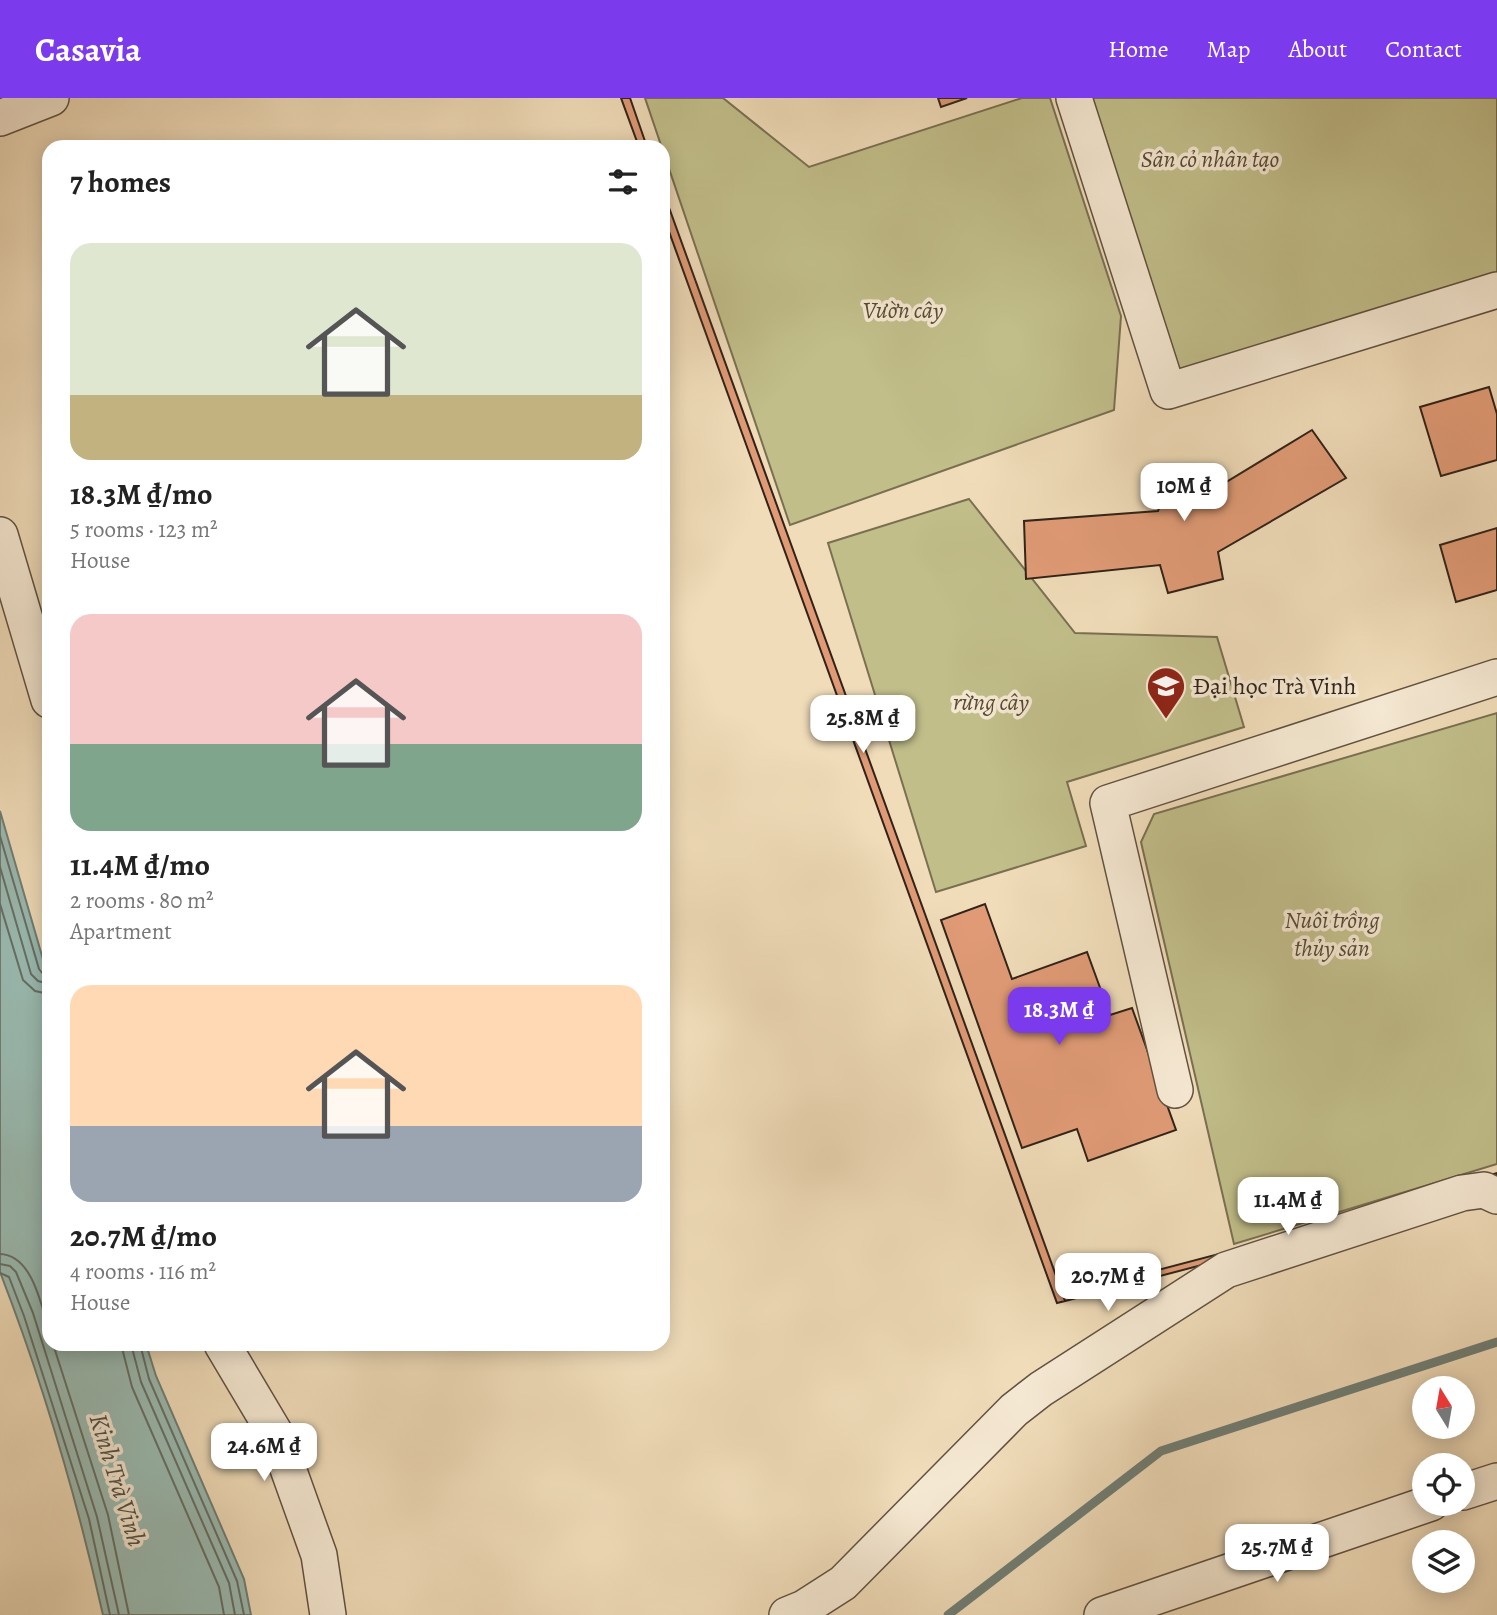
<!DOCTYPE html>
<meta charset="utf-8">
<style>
body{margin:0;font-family:Alegreya,serif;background:#f6f6f6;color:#222;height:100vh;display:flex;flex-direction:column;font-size:26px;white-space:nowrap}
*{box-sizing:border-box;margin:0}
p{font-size:23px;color:#767676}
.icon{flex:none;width:38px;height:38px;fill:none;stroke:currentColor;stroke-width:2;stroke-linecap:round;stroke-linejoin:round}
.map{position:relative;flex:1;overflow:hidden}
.details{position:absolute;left:42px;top:42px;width:628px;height:1211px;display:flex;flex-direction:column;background:#fff;border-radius:21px;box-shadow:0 4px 18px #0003}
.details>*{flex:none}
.needle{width:46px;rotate:349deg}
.tools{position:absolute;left:1412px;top:1278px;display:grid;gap:14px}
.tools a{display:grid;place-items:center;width:63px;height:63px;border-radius:50%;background:#fff;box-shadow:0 4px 18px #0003;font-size:35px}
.price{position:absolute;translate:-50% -60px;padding:0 16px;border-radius:14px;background:#fff;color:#222;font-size:23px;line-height:46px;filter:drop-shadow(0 2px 4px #0008)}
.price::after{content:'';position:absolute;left:50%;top:42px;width:21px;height:16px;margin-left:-10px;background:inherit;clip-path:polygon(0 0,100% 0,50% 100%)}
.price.on{background:#7c3aed;color:#fff}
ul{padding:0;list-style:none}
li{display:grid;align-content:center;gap:14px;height:371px;padding:0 28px}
li span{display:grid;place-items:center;height:217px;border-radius:21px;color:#555}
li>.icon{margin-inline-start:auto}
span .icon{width:126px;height:126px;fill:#fffc;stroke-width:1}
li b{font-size:30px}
h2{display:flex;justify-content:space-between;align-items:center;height:84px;padding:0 28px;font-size:30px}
header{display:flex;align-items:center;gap:42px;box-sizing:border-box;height:98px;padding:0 35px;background:#7c3aed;color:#fff}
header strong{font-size:33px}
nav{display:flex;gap:38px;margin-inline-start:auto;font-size:24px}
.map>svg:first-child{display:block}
.green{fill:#c1be8a;stroke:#797052;stroke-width:2}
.water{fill:#9abbb2;stroke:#707e75;stroke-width:2}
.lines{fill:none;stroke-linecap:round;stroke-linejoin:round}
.shore{stroke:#666f66;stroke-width:2}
.stream{stroke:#707e75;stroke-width:9}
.building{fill:#e09b76;stroke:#312319;stroke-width:2}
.minor-casing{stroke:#615141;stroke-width:38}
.minor{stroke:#f5e8d2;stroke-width:35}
.labels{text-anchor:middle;stroke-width:7;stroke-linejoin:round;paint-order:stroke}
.park-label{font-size:24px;font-style:italic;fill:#554a35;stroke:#f5e8d2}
.poi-label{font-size:24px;fill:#312319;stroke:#f5e8d2;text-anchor:start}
.water-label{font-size:26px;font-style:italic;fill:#505147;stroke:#f5e8d2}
</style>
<header>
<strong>Casavia</strong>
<nav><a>Home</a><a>Map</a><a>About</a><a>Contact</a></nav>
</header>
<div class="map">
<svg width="1497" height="1517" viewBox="0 0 1497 1517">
<rect width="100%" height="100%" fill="#f0dcb9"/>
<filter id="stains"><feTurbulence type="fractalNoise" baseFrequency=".00286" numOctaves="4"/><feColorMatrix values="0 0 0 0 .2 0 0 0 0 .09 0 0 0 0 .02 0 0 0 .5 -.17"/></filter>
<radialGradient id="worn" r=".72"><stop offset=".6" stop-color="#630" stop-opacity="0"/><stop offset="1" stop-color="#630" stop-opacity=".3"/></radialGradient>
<path class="green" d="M645 0H723L809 69 1022 0H1050L1121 218 1114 312 790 427Z
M1089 0H1497V177L1177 274Z
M969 401 1075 535 1217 539 1244 629 1067 684 1086 748 936 794 828 445Z
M1497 615V1066L1234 1146 1141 744 1154 716Z"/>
<path class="water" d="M0 713 49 882V1246H146L156 1278 244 1481 251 1517H103C77 1401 43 1285 0 1174Z"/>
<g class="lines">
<path class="shore" d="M0 738 39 871 43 876 49 877
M0 769 31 876 38 883 49 886
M0 806 23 882 35 893 49 896
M0 1156C32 1157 41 1206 49 1232
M0 1166 10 1168 16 1174 33 1215 97 1419 119 1517
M0 1175 9 1179 24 1218 89 1421 110 1517
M53 1246 108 1417 129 1517
M121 1246 132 1289 219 1489 224 1517
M131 1246 141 1284 229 1485 235 1517
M140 1246 149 1281 237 1483 244 1517"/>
<path class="stream" d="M948 1517 1161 1353 1497 1244"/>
</g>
<path class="building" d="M621 0H630L647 49H639Z
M938 0H967L941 9Z
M663 93 1063 1197 1065 1203 1057 1205 663 117Z
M1489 289 1497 316V362L1441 378 1420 309Z
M1312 332 1346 380 1218 454 1223 481 1168 495 1160 467 1026 481 1024 423 1158 413 1165 393 1177 388 1186 392 1195 403Z
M1497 430V492L1456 504 1440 447Z
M985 806 1012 881 1087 854 1110 917 1132 910 1176 1032 1088 1063 1077 1031 1022 1050 941 822Z
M1497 1075V1083L1293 1143 1065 1203 1063 1197 1291 1137Z"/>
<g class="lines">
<g class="minor-casing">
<path id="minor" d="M1074 0 1168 293 1497 192
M0 20 51 0
M0 437 49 602
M1175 992 1108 705 1497 579
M222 1246 276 1337 319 1457 328 1517
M1463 1394 1497 1383
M787 1517 804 1510 843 1485 1014 1312 1041 1291 1226 1172 1462 1095 1484 1092 1497 1098
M1102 1517 1431 1405"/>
</g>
<use href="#minor" class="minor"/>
</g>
<defs>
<g id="university-pin" transform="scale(2.0125)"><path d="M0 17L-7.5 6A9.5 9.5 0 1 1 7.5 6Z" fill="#8f2418" stroke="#f5e8d2"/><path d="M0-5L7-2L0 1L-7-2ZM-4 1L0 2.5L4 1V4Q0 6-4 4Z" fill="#fff"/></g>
</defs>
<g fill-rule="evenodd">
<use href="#university-pin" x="1166" y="588"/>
</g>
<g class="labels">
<g class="park-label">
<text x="1210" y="69">Sân cỏ nhân tạo</text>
<text x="903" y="220">Vườn cây</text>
<text x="991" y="612">rừng cây</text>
<text x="1332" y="830">Nuôi trồng<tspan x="1332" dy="28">thủy sản</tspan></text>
</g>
<g class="poi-label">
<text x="1193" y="596">Đại học Trà Vinh</text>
</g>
<g class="water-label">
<text transform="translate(118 1382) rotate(73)" y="9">Kinh Trà Vinh</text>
</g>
</g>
<rect width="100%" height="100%" filter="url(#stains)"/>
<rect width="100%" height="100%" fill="url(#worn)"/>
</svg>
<div class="tools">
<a><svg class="needle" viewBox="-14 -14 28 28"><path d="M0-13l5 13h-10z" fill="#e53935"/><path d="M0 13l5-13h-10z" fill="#767676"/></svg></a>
<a><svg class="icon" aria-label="locate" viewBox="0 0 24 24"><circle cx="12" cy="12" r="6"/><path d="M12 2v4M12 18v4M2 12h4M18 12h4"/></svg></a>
<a><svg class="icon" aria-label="layers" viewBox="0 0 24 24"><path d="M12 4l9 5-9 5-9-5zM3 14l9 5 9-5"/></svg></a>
</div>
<b class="price" style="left:1184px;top:425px">10M ₫</b>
<b class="price" style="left:863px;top:657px">25.8M ₫</b>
<b class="price on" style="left:1059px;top:949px">18.3M ₫</b>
<b class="price" style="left:1288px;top:1139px">11.4M ₫</b>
<b class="price" style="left:1108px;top:1215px">20.7M ₫</b>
<b class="price" style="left:264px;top:1385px">24.6M ₫</b>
<b class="price" style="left:1277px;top:1486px">25.7M ₫</b>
<section class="details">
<h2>7 homes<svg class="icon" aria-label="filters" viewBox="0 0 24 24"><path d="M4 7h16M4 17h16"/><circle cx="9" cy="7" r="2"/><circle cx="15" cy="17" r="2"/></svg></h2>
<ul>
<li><span style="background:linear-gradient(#dfe7d0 70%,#c2b280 0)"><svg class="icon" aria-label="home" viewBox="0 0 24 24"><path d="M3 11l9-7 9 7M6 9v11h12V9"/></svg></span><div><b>18.3M ₫/mo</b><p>5 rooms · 123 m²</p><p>House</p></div></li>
<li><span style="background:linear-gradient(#f6c9c9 60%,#7fa58c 0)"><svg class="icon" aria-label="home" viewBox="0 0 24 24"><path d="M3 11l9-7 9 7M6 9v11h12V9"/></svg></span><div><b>11.4M ₫/mo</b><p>2 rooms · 80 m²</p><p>Apartment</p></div></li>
<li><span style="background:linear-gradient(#ffd9b3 65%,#9aa5b1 0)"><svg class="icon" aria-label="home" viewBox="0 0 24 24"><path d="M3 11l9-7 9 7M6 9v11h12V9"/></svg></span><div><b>20.7M ₫/mo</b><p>4 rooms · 116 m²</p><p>House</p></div></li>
</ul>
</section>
</div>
